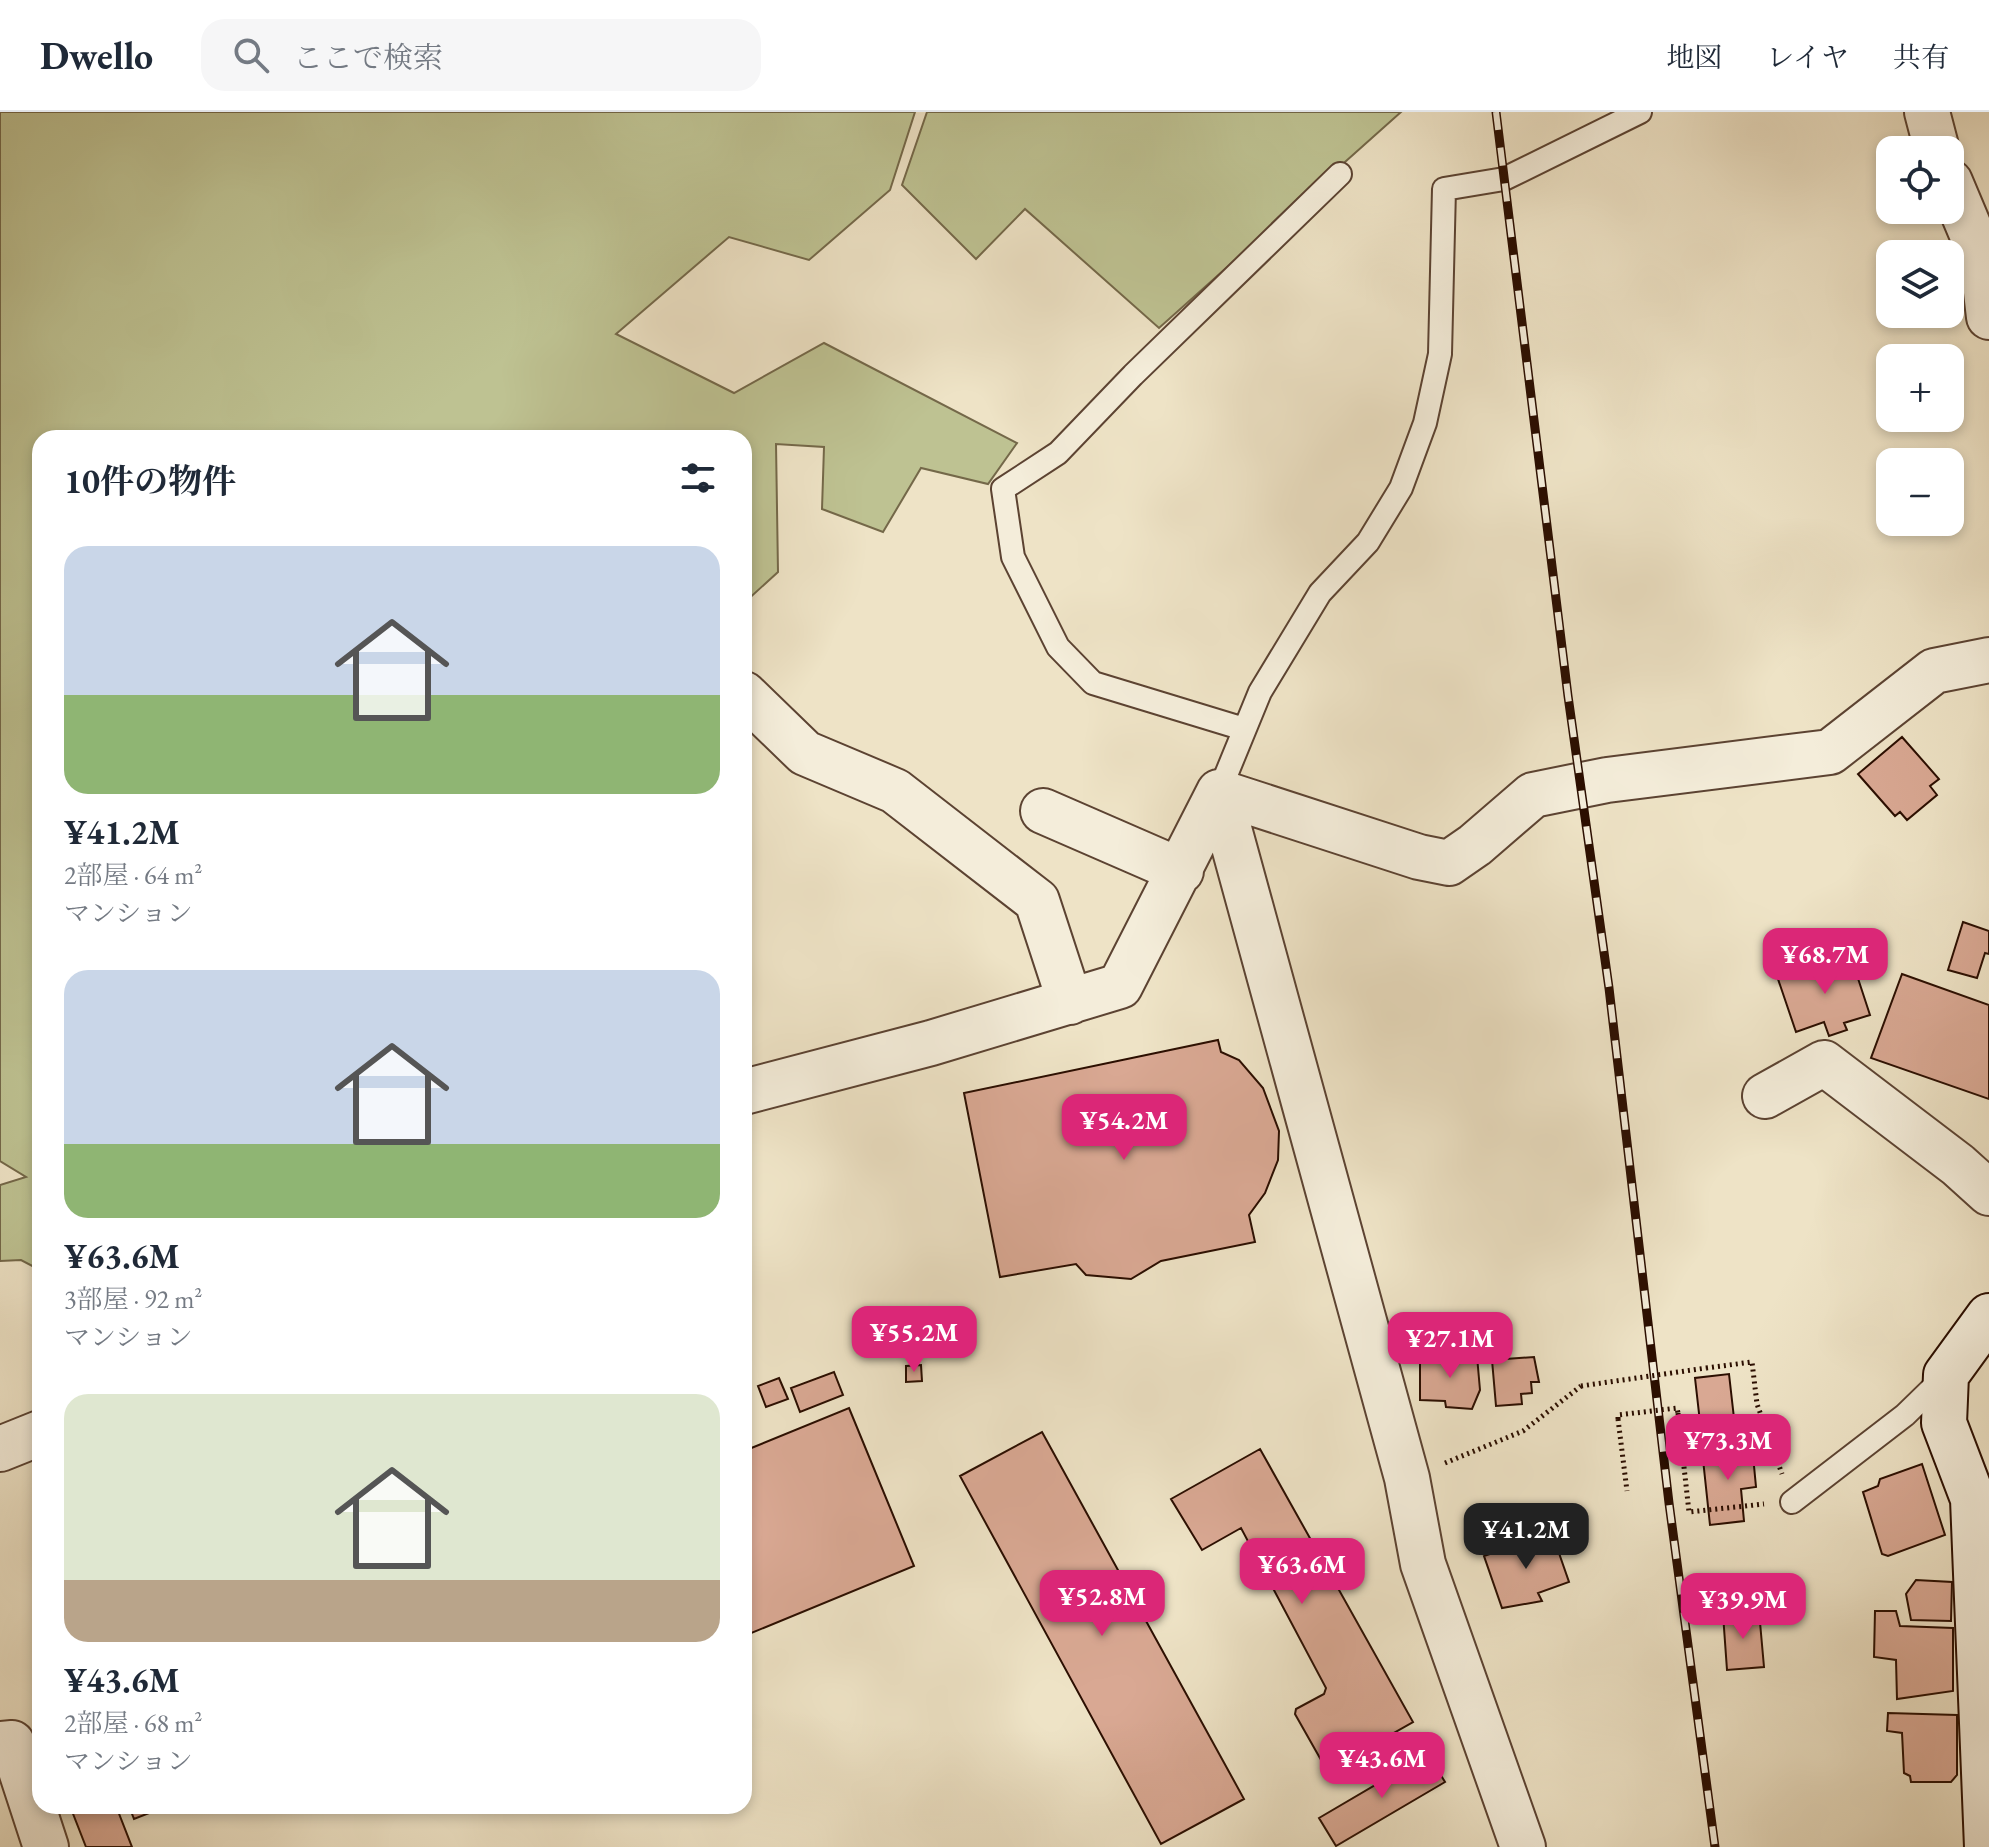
<!DOCTYPE html>
<html lang="ja">
<meta charset="utf-8">
<style>
body{margin:0;font-family:"EB Garamond","Noto Serif JP",serif;background:#f6f6f7;color:#1f2937;height:100vh;display:flex;flex-direction:column;font-size:30px;white-space:nowrap}
*{box-sizing:border-box;margin:0}
p{font-size:26px;color:#747a83}
.icon{flex:none;width:44px;height:44px;fill:none;stroke:currentColor;stroke-width:2;stroke-linecap:round;stroke-linejoin:round}
.map{position:relative;flex:1;overflow:hidden}
.drawer{position:absolute;left:32px;top:318px;width:720px;height:1384px;display:flex;flex-direction:column;background:#fff;border-radius:24px;box-shadow:0 4px 12px #0003}
.drawer>*{flex:none}
.tools{position:absolute;left:1876px;top:24px;display:grid;gap:16px}
.tools a{display:grid;place-items:center;width:88px;height:88px;border-radius:16px;background:#fff;box-shadow:0 4px 12px #0003;font-size:40px}
.price{position:absolute;translate:-50% -68px;padding:0 18px;border-radius:16px;background:#db2777;color:#fff;font-size:26px;line-height:52px;filter:drop-shadow(0 2px 4px #0008)}
.price::after{content:'';position:absolute;left:50%;top:48px;width:24px;height:18px;margin-left:-12px;background:inherit;clip-path:polygon(0 0,100% 0,50% 100%)}
.price.selected{background:#222;color:#fff}
ul{padding:0;list-style:none}
li{display:grid;align-content:center;gap:16px;height:424px;padding:0 32px}
li span{display:grid;place-items:center;height:248px;border-radius:24px;color:#555}
li>.icon{margin-inline-start:auto}
span .icon{width:144px;height:144px;fill:#fffc;stroke-width:1}
li b{font-size:34px}
h2{display:flex;justify-content:space-between;align-items:center;height:96px;padding:0 32px;font-size:34px}
header{display:flex;align-items:center;gap:48px;box-sizing:border-box;height:112px;padding:0 40px;background:#fff;border-bottom:2px solid #e0e1e3}
header strong{font-size:38px}
nav{display:flex;gap:44px;margin-inline-start:auto;font-size:28px}
.search{width:560px;height:72px;background:#f6f6f7;display:flex;align-items:center;gap:20px;box-sizing:border-box;padding:0 28px;border-radius:24px;color:#747a83;font-size:30px}
.map>svg:first-child{display:block}
.green{fill:#bec292;stroke:#746849;stroke-width:2}
.building{fill:#d9a893;stroke:#2b0e00;stroke-width:2}
.lines{fill:none;stroke-linecap:round;stroke-linejoin:round}
.service-casing{stroke:#5c4332;stroke-width:26}
.minor-casing{stroke:#5c4332;stroke-width:48}
.secondary-casing{stroke:#2b0e00;stroke-width:48}
.path{stroke:#2b0e00;stroke-width:5;stroke-dasharray:2 4;stroke-linecap:butt}
.service{stroke:#f4edda;stroke-width:22}
.minor{stroke:#f4edda;stroke-width:44}
.secondary{stroke:#f4edda;stroke-width:44}
.rail-casing{stroke:#2b0e00;stroke-width:9}
.rail{stroke:#f4edda;stroke-width:6;stroke-dasharray:18;stroke-linecap:butt}
.path-bridge{stroke:#2b0e00;stroke-width:5;stroke-dasharray:2 4;stroke-linecap:butt}
</style>
<header>
<strong>Dwello</strong>
<div class="search"><svg class="icon" aria-label="search" viewBox="0 0 24 24"><circle cx="10" cy="10" r="6"/><path d="M15 15l6 6"/></svg>ここで検索</div>
<nav><a>地図</a><a>レイヤ</a><a>共有</a></nav>
</header>
<div class="map">
<svg width="1989" height="1735" viewBox="0 0 1989 1735">
<rect width="100%" height="100%" fill="#eee3c6"/>
<filter id="stains"><feTurbulence type="fractalNoise" baseFrequency=".0025" numOctaves="4"/><feColorMatrix values="0 0 0 0 .2 0 0 0 0 .09 0 0 0 0 .02 0 0 0 .5 -.17"/></filter>
<radialGradient id="worn" r=".72"><stop offset=".6" stop-color="#630" stop-opacity="0"/><stop offset="1" stop-color="#630" stop-opacity=".3"/></radialGradient>
<path class="green" d="M0 0H915L890 78 809 148 729 125 616 222 734 281 824 231 1017 331 988 372 921 356 883 420 822 397 824 335 776 332 778 460 744 491V326H40V1158L21 1148 0 1149V1073L26 1065 0 1049Z
M927 0H1401L1159 216 1025 97 976 147 902 73Z"/>
<path class="building" d="M1902 625 1939 667 1930 674 1937 683 1907 708 1900 700 1895 704 1858 662Z
M1963 810 1989 819V842L1985 841 1977 866 1948 858Z
M1850 842 1870 903 1844 911 1847 918 1829 924 1824 910 1796 920 1778 867Z
M1902 862 1989 893V987L1871 946Z
M1218 928 1221 940 1239 948 1263 976 1279 1019 1278 1048 1265 1081 1249 1103 1255 1130 1161 1149 1131 1167 1086 1163 1076 1152 1000 1165 964 981Z
M1420 1244H1477L1480 1278 1472 1297 1446 1295 1445 1289 1420 1288Z
M1534 1245 1539 1270H1531L1532 1281 1521 1282 1522 1292 1496 1294 1492 1248Z
M921 1253 922 1269 906 1270V1254Z
M834 1260 843 1283 800 1300 791 1276Z
M1729 1262 1735 1315 1701 1319 1695 1266Z
M779 1266 788 1287 766 1295 758 1274Z
M849 1296 914 1454 744 1524V1339Z
M1042 1320 1244 1687 1161 1732 960 1364Z
M1752 1333 1756 1375 1741 1377 1744 1409 1710 1413 1702 1338Z
M1260 1337 1413 1610 1330 1657 1325 1655 1295 1602 1296 1597 1324 1582 1326 1576 1241 1416 1202 1438 1171 1387Z
M1922 1352 1945 1423 1888 1444 1882 1442 1863 1380 1878 1374 1880 1367Z
M1552 1421 1569 1470 1538 1481 1542 1489 1502 1496 1484 1444Z
M1916 1468 1952 1470 1951 1509 1911 1508 1906 1482Z
M1759 1499 1764 1555 1727 1558 1723 1502Z
M1875 1499H1896L1900 1514 1953 1516V1579L1897 1587 1896 1548 1874 1545Z
M1888 1601 1957 1603V1663L1951 1670H1911L1910 1664 1904 1661 1902 1621 1887 1619Z
M1428 1642 1445 1670 1336 1734 1319 1706Z
M70 1694H116L132 1735H86Z
M129 1694H167L134 1707Z"/>
<g class="lines">
<g class="service-casing">
<path id="service" d="M1244 617 1093 571 1058 535 1013 445 1003 377 1058 341 1133 263 1340 62
M1219 680 1260 580 1320 481 1368 430 1401 376 1425 311 1440 242 1444 77 1504 67 1640 0
M1792 1390 1905 1303 1942 1267"/>
</g>
<g class="minor-casing">
<path id="minor" d="M1927 0 1937 38
M1950 70 1982 146 1989 205
M744 582 805 641 895 679 1037 789 1070 890
M1219 680 1407 1366 1423 1452 1523 1735
M1219 680 1419 745 1449 751 1475 733 1533 683 1607 668 1830 640 1934 559 1989 548
M1043 699 1181 759
M744 980 931 931 1120 874 1219 680
M1765 984 1824 951 1958 1053 1989 1081
M0 1337 40 1321
M0 1632 12 1631 46 1735"/>
</g>
<g class="secondary-casing">
<path id="secondary" d="M1987 1735 1973 1387 1944 1311 1946 1263 1989 1204"/>
</g>
<path class="path" d="M1706 1256 1752 1250 1757 1292 1782 1362
M1678 1301 1689 1400 1764 1392
M1618 1307 1627 1379
M1445 1351 1523 1319 1581 1274"/>
<use href="#service" class="service"/>
<use href="#minor" class="minor"/>
<use href="#secondary" class="secondary"/>
<g class="rail-casing">
<path id="rail" d="M1496 0 1568 584 1609 876 1669 1391 1715 1735"/>
</g>
<use href="#rail" class="rail"/>
<path class="path-bridge" d="M1581 1274 1706 1256
M1618 1307V1303L1677 1296 1678 1301"/>
</g>
<rect width="100%" height="100%" filter="url(#stains)"/>
<rect width="100%" height="100%" fill="url(#worn)"/>
</svg>
<div class="tools">
<a><svg class="icon" aria-label="locate" viewBox="0 0 24 24"><circle cx="12" cy="12" r="6"/><path d="M12 2v4M12 18v4M2 12h4M18 12h4"/></svg></a>
<a><svg class="icon" aria-label="layers" viewBox="0 0 24 24"><path d="M12 4l9 5-9 5-9-5zM3 14l9 5 9-5"/></svg></a>
<a>+</a>
<a>−</a>
</div>
<b class="price" style="left:1825px;top:884px">¥68.7M</b>
<b class="price" style="left:1124px;top:1050px">¥54.2M</b>
<b class="price" style="left:914px;top:1262px">¥55.2M</b>
<b class="price" style="left:1450px;top:1268px">¥27.1M</b>
<b class="price" style="left:1728px;top:1370px">¥73.3M</b>
<b class="price selected" style="left:1526px;top:1459px">¥41.2M</b>
<b class="price" style="left:1302px;top:1494px">¥63.6M</b>
<b class="price" style="left:1102px;top:1526px">¥52.8M</b>
<b class="price" style="left:1743px;top:1529px">¥39.9M</b>
<b class="price" style="left:1382px;top:1688px">¥43.6M</b>
<section class="drawer">
<h2>10件の物件<svg class="icon" aria-label="filters" viewBox="0 0 24 24"><path d="M4 7h16M4 17h16"/><circle cx="9" cy="7" r="2"/><circle cx="15" cy="17" r="2"/></svg></h2>
<ul>
<li><span style="background:linear-gradient(#c9d6e8 60%,#8fb573 0)"><svg class="icon" aria-label="home" viewBox="0 0 24 24"><path d="M3 11l9-7 9 7M6 9v11h12V9"/></svg></span><div><b>¥41.2M</b><p>2部屋 · 64 m²</p><p>マンション</p></div></li>
<li><span style="background:linear-gradient(#c9d6e8 70%,#8fb573 0)"><svg class="icon" aria-label="home" viewBox="0 0 24 24"><path d="M3 11l9-7 9 7M6 9v11h12V9"/></svg></span><div><b>¥63.6M</b><p>3部屋 · 92 m²</p><p>マンション</p></div></li>
<li><span style="background:linear-gradient(#dfe7d0 75%,#b9a48a 0)"><svg class="icon" aria-label="home" viewBox="0 0 24 24"><path d="M3 11l9-7 9 7M6 9v11h12V9"/></svg></span><div><b>¥43.6M</b><p>2部屋 · 68 m²</p><p>マンション</p></div></li>
</ul>
</section>
</div>
